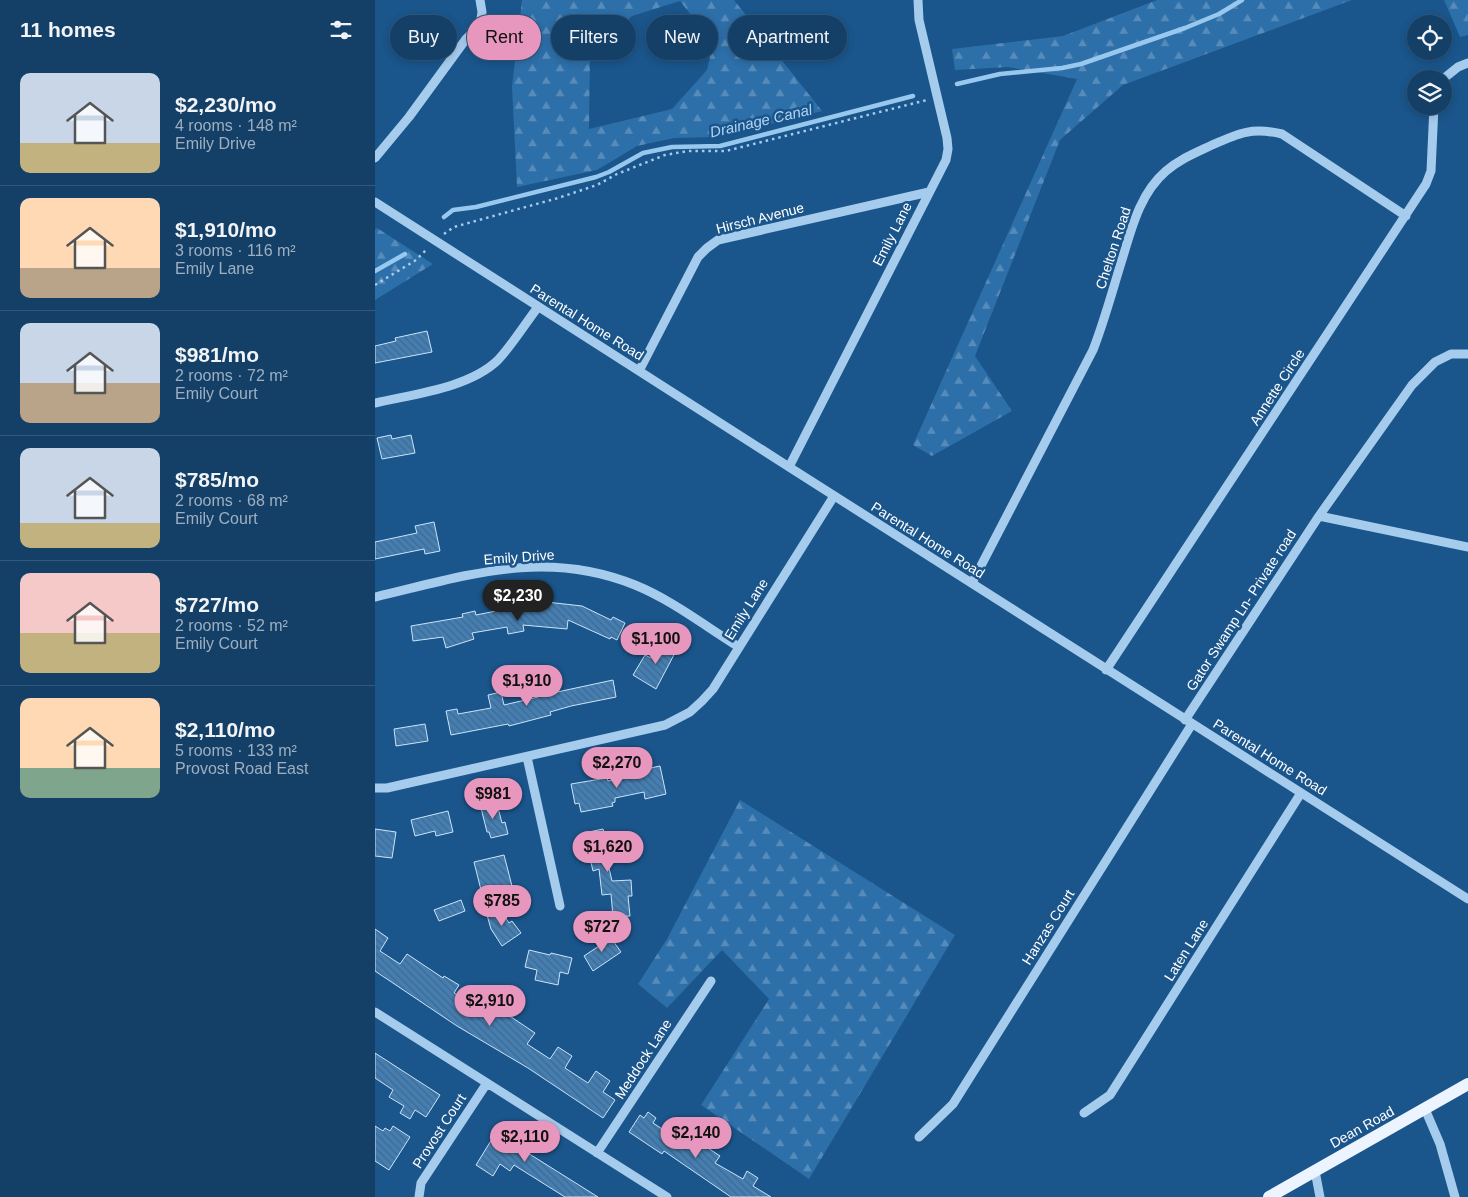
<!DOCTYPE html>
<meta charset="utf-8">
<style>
body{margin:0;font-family:Helvetica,sans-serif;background:#214b71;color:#f1f3f6;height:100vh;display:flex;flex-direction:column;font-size:19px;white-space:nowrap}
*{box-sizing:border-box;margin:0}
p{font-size:16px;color:#9dafc0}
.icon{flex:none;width:28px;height:28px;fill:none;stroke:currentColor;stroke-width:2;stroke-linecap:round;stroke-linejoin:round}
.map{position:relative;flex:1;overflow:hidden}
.panel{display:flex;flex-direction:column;background:#144068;width:375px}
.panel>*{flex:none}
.banner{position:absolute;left:15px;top:15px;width:475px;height:45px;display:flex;gap:10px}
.controls{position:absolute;left:1032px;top:15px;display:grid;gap:10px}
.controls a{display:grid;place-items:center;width:45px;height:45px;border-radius:50%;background:#144068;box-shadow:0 2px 8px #0003,0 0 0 1px #33597c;font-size:25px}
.price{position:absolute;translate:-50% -42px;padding:0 11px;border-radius:18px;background:#e797bd;color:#111;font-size:16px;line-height:32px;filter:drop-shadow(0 1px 2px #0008)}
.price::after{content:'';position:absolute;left:50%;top:30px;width:15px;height:11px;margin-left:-8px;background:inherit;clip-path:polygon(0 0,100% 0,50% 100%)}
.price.selected{background:#222;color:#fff}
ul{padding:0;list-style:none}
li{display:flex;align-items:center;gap:15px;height:125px;padding:0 20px}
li+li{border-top:1px solid #33597c}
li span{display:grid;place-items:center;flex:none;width:140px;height:100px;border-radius:10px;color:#555}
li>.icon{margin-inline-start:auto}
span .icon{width:60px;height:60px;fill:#fffc;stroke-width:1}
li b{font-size:21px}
h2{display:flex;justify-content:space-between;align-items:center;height:60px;padding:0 20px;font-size:21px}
.pill{padding:0 18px;border-radius:22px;background:#144068;box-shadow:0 2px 8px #0003,0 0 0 1px #33597c;font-size:18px;line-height:45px}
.pill.selected{background:#e797bd;color:#111}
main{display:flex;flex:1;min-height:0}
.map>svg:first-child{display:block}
.forest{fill:url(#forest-firs);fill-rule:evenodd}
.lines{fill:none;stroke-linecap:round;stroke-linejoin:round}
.stream{stroke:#99c8ef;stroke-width:4.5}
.building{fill:url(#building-back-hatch);stroke:#cbe4fa}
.path{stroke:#a6cced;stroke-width:2.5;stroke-dasharray:2.5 4;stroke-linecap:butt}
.minor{stroke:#a6cced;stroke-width:9}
.major{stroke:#ecf5ff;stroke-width:12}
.labels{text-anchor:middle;stroke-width:5;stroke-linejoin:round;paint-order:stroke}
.street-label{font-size:14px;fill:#fff;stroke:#1a558b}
.water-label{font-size:15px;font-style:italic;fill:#b1d5f4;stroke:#1a558b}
</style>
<main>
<section class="panel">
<h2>11 homes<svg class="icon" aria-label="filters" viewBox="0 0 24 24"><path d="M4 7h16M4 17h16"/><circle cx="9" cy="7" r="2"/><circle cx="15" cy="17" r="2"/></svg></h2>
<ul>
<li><span style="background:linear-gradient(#c9d6e8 70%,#c2b280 0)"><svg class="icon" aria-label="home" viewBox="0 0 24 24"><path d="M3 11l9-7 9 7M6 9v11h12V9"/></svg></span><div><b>$2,230/mo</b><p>4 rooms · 148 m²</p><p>Emily Drive</p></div></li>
<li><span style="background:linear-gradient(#ffd9b3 70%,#b9a48a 0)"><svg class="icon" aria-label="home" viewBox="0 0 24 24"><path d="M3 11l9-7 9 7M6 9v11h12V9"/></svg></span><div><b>$1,910/mo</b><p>3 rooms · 116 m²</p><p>Emily Lane</p></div></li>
<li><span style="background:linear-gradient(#c9d6e8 60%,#b9a48a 0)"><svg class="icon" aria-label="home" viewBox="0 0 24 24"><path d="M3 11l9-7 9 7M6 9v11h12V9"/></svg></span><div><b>$981/mo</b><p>2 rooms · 72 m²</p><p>Emily Court</p></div></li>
<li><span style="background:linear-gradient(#c9d6e8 75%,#c2b280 0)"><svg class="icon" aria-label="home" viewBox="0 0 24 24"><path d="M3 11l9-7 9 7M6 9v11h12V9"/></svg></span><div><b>$785/mo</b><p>2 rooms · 68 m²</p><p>Emily Court</p></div></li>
<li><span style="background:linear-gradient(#f6c9c9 60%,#c2b280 0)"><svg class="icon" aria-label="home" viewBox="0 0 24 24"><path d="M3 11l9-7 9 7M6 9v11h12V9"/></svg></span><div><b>$727/mo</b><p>2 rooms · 52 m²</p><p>Emily Court</p></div></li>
<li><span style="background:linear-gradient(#ffd9b3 70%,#7fa58c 0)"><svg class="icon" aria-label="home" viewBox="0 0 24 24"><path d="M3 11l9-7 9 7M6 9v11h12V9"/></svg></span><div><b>$2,110/mo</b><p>5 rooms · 133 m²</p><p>Provost Road East</p></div></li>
</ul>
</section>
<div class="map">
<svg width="1093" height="1197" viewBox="0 0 1093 1197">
<defs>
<pattern id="forest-firs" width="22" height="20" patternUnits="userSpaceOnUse" patternTransform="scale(1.25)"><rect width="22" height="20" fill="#2d6fa9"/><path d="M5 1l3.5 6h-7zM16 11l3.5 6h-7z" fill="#578cba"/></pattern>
<pattern id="building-back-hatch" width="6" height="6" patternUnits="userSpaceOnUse" patternTransform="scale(1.25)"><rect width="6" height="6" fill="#437fb4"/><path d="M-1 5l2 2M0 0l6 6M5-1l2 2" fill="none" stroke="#476885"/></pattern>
</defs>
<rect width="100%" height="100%" fill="#1a558b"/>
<path class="forest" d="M147 0H359L447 111 343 137 299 138 262 146 222 170 142 187 137 87ZM305 1 338 43 332 70 297 109 214 129 215 54 257 16Z
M782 0H977L748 85 685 140 600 356 637 411 557 456 538 445 702 79 633 67 580 70 577 49 688 36Z
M1069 0H1093V35L1085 37Z
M2 228 58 264 0 300V229Z
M365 800 580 935 434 1179 326 1105 394 999 347 950 292 1008 263 984 292 939Z"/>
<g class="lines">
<path class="stream" d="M582 84 625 74 687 68 706 64 810 28 844 14 867 0
M69 217 78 210 101 207 221 177 234 172 268 153 297 147 345 146 538 96
M0 271 30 254"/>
</g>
<path class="building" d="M52 331 57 352 0 363V346L21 341 20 338Z
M16 435 17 439 36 435 40 453 7 459 2 438Z
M59 522 65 551 50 554 49 549 0 559V542L42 533 40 526Z
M154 600 207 606 236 620 238 617 250 623 242 640 236 637 235 639 193 620 192 629 148 625 149 631 133 634 132 627 97 633 99 639 71 648 68 637 38 641 36 626 88 617 87 614 100 611 101 615 131 609 130 604Z
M287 640 302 649 281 689 258 675 270 655 276 658Z
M238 680 241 697 196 706 175 712 176 715 134 726 133 724 76 735 71 711 82 709 83 714 116 708 113 695 126 692 129 705 163 697 160 687 171 685 173 694Z
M50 724 53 741 21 746 19 729Z
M285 766 291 794 270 799 269 792 240 798V802L237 803 238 806 206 812 204 803 200 804 196 784 232 778 233 781 272 773 271 769Z
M121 800 127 823 130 822 133 834 116 838 114 832H112L105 804Z
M73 811 78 832 61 836 60 831 40 836 36 820Z
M0 829 21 832 17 858 0 856Z
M228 829 230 837H233L236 849 230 851 237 881 256 880 257 896H253L255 916 238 917 236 894 227 895 224 869 218 871 209 833Z
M129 855 138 890 108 898 99 862Z
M86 900 90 911 64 921 59 910Z
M124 908 134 923 137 921 146 933 127 946 116 929 112 915Z
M0 929 13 938 5 951 25 964 32 954 68 978 69 976 84 985 79 993 99 1005 105 996 160 1033 152 1044 175 1059 183 1047 197 1056 190 1068 213 1083 221 1071 235 1081 228 1092 240 1100 228 1118 153 1068 82 1026 0 971Z
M233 934 246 952 218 971 209 956 224 946 221 942Z
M154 950 175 955 176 953 197 958 193 974 185 972 183 985 160 980 162 970 150 967Z
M0 1053 65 1095 51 1117 40 1110 35 1119 25 1113 29 1106 14 1097 18 1090 0 1078Z
M273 1112 281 1118 278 1123 307 1142 308 1141 314 1145 318 1138 345 1156 340 1163 368 1179 372 1171 383 1178 378 1186 396 1197H356L289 1151 287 1154 254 1132 265 1115 269 1118Z
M124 1124 154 1140 148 1150 223 1197H190L139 1165 135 1171 125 1164 118 1176 101 1165 117 1139 115 1138Z
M0 1126 8 1131 10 1128 15 1131 18 1126 35 1137 14 1170 0 1161Z"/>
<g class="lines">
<path class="path" d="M69 234 79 227 183 198 222 185 242 174 290 155 313 151H351L552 100
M0 285 41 260 52 249"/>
<path class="minor" d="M1068 79 1083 67 1093 63
M0 158 34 117 91 39 105 25 107 12 105 0
M0 202 414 467 1093 899
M264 371 323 257 332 248 343 240 554 192
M0 403C39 394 94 388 123 360 137 345 150 324 163 307
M414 467 571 160 573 149 572 138 544 20 543 0
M944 516 1093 547
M597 583 718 350C729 322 737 292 746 263 756 231 764 194 791 171 805 159 820 153 837 145 864 133 877 127 907 134L1031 216
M0 597C90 576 169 548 260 585 297 600 330 626 364 647
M731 670 1051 184 1056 171 1059 106
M810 720 944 516 1037 385 1060 362 1076 354H1093
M152 757 185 906
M0 788H12L290 725 315 712 327 701 338 689 459 496
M0 1012 292 1197
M1050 1109 1065 1144 1080 1197
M709 1113 735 1095 926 793
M544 1137 578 1104 817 724
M222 1153 336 981
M940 1171 945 1197
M44 1197 46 1183 112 1083"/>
<path class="major" d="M894 1197 1093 1084"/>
</g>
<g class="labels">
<g class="street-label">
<text transform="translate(385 218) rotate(-14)" y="5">Hirsch Avenue</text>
<text transform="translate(517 234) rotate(-63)" y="5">Emily Lane</text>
<text transform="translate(738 248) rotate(-72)" y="5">Chelton Road</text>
<text transform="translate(212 322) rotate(32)" y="5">Parental Home Road</text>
<text transform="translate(902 387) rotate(-57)" y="5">Annette Circle</text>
<text transform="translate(553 540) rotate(32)" y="5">Parental Home Road</text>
<text transform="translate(144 557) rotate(-4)" y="5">Emily Drive</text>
<text transform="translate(371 609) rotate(-58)" y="5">Emily Lane</text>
<text transform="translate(866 610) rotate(-57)" y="5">Gator Swamp Ln- Private road</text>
<text transform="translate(895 757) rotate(32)" y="5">Parental Home Road</text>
<text transform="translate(673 927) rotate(-58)" y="5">Hanzas Court</text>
<text transform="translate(811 950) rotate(-58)" y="5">Laten Lane</text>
<text transform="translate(268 1059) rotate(-57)" y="5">Meddock Lane</text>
<text transform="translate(987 1127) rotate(-29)" y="5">Dean Road</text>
<text transform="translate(64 1131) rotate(-57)" y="5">Provost Court</text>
</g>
<g class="water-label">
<text transform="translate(386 121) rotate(-13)" y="5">Drainage Canal</text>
</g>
</g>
</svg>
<div class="controls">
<a><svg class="icon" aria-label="locate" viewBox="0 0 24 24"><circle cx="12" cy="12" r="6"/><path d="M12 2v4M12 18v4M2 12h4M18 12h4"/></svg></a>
<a><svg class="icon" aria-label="layers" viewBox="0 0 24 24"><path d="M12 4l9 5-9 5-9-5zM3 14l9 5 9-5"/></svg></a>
</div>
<b class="price selected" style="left:143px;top:622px">$2,230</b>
<b class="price" style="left:281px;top:665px">$1,100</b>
<b class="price" style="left:152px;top:707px">$1,910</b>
<b class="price" style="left:242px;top:789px">$2,270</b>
<b class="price" style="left:118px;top:820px">$981</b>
<b class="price" style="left:233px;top:873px">$1,620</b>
<b class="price" style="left:127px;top:927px">$785</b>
<b class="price" style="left:227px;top:953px">$727</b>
<b class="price" style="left:115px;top:1027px">$2,910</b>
<b class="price" style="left:321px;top:1159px">$2,140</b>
<b class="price" style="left:150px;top:1163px">$2,110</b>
<div class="banner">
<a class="pill">Buy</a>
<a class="pill selected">Rent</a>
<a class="pill">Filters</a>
<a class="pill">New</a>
<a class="pill">Apartment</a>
</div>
</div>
</main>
